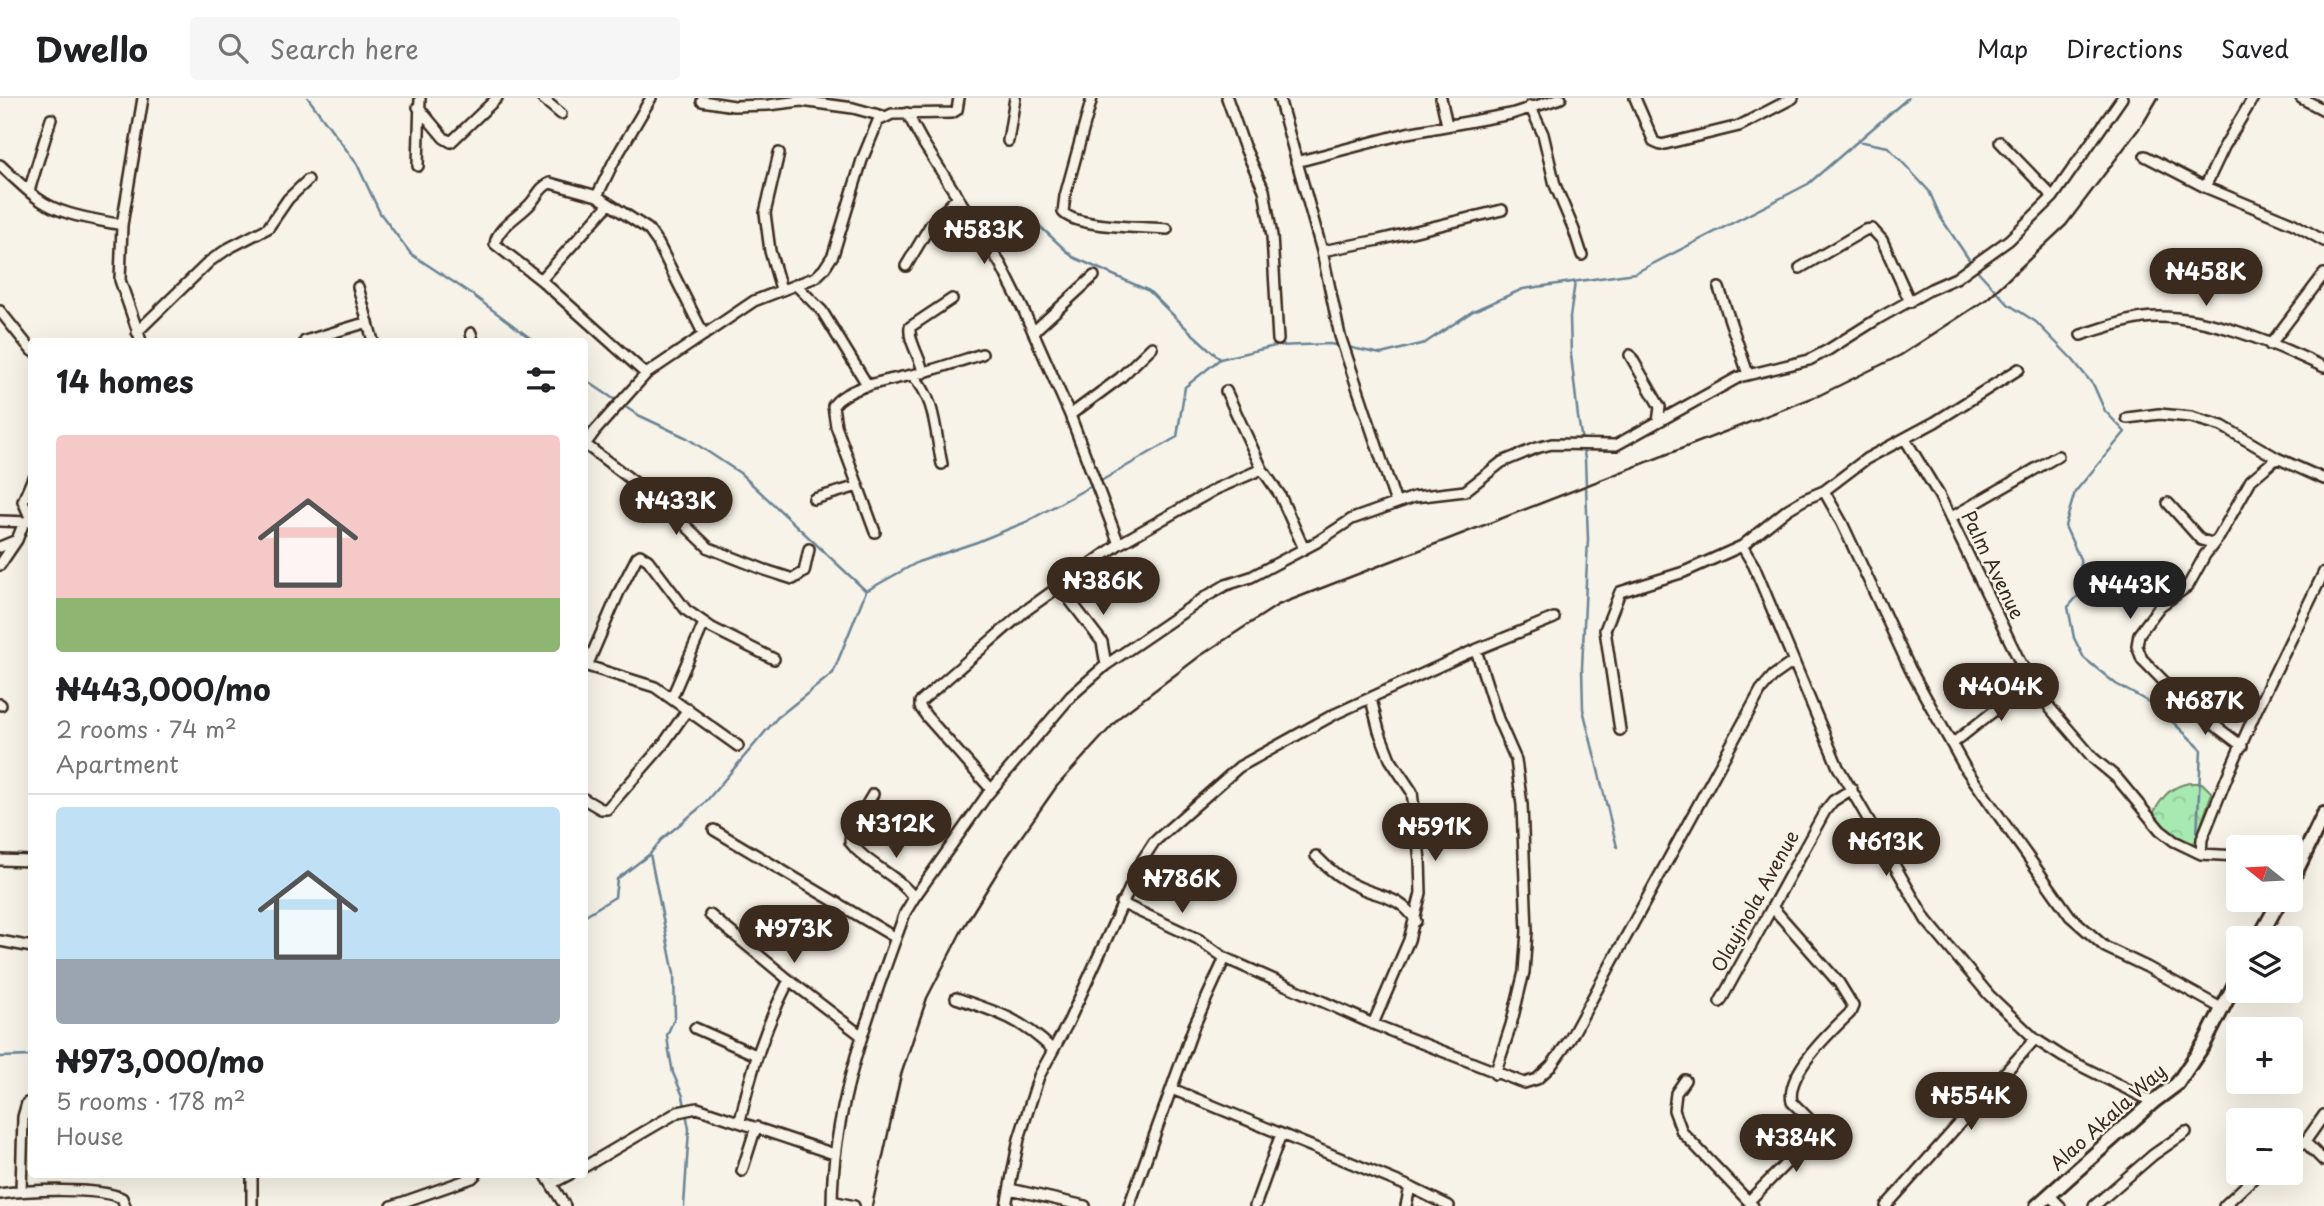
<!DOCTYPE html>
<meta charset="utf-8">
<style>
body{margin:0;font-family:"Playpen Sans",sans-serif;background:#f6f6f6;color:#202124;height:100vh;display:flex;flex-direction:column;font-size:26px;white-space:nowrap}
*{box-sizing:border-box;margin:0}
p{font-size:23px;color:#757577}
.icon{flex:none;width:38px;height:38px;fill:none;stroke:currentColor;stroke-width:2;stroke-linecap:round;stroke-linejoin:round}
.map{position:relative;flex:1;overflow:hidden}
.sheet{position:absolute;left:28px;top:240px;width:560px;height:840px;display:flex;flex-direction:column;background:#fff;border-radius:7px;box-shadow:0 7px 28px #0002}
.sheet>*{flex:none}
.needle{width:46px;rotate:288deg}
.buttons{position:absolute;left:2226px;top:737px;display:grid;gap:14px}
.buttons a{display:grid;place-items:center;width:77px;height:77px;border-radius:7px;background:#fff;box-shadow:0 7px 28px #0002;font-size:35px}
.price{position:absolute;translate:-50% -60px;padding:0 16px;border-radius:24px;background:#3b2a1e;color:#fff;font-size:23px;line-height:46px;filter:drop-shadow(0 2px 4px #0008)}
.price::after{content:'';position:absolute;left:50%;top:42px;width:21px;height:16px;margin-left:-10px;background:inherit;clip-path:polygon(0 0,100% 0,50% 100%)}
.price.active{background:#222;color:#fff}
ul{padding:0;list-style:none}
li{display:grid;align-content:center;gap:14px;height:371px;padding:0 28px}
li+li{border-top:2px solid #e0e0e0}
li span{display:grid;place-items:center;height:217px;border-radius:7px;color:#555}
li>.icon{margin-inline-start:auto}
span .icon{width:126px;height:126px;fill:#fffc;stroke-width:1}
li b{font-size:30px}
h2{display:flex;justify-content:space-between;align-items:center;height:84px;padding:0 28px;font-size:30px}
header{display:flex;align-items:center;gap:42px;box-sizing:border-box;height:98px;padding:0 35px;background:#fff;border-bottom:2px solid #e0e0e0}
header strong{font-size:33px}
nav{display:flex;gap:38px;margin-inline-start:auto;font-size:24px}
.search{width:490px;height:63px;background:#f6f6f6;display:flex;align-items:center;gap:18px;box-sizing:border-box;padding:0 24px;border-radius:7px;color:#757577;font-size:26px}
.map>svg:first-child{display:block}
.forest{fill:url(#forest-crowns);stroke:#728968;stroke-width:2}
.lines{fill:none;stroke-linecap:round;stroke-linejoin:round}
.stream{stroke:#698395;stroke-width:2.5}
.street-casing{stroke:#3b2a1e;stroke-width:14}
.secondary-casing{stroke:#3b2a1e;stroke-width:18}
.street{stroke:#f7f3e8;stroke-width:9}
.secondary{stroke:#f7f3e8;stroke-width:12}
.rail{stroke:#3b2a1e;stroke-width:2.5}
.labels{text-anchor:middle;stroke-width:5;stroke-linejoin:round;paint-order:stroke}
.street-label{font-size:19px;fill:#3b2a1e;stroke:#f7f3e8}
</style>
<header>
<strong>Dwello</strong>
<div class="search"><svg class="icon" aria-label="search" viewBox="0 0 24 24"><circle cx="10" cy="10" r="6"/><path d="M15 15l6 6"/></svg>Search here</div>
<nav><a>Map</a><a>Directions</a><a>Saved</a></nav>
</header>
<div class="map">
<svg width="2324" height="1108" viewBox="0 0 2324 1108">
<defs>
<pattern id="forest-crowns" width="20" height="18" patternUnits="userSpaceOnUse" patternTransform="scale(1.75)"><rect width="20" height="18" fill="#a8e8b1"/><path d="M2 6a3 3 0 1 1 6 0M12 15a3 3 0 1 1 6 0" fill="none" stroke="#92c798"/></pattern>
</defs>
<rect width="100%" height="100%" fill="#f7f3e8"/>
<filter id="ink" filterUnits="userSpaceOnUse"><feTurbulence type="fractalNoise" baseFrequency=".0143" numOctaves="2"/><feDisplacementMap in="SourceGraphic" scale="14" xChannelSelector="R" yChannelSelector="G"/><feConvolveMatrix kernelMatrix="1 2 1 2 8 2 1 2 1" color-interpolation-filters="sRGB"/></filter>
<g filter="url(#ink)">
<path class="forest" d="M2189 685H2202L2212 695 2192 753 2167 740 2152 718C2161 700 2169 689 2189 685Z"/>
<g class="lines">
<path class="stream" d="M308 0 357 66 380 115 411 156 470 195 534 243
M1858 43 1888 49 1905 67 1929 93 1941 120 1972 166
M1032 121 1073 159 1149 193 1184 228 1220 261
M1976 171 2008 206 2036 224 2073 262 2094 288 2105 313 2125 334 2075 394 2065 428 2080 461 2083 492 2068 509 2074 540 2084 560 2116 586 2156 608 2201 651 2197 739
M1575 184 1570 219 1571 257 1578 319 1585 361 1588 441 1582 570 1583 611 1617 749
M1347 249 1381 256 1425 245 1473 213 1523 191 1635 175 1808 86 1908 0
M584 281 636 316 687 340 740 375 865 492
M1099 384 1177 339 1185 289 1220 261 1275 248 1330 246 1341 248
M650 756 674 876 675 919 667 937 669 953 673 975 683 998 689 1031 684 1108
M584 818 615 799 617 781 650 756 661 742 703 707 777 620 833 575 866 493 918 464 977 444 1026 424 1093 387
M0 959 32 958"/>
<g class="street-casing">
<path id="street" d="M542 0 561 16
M1092 0 1065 98 1063 114C1076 130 1145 129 1167 131
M1227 0 1244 48 1264 92 1272 138 1278 242
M1279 0 1322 153 1340 238 1396 405
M1441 0 1447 27
M1635 0 1654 44 1661 47 1739 28 1793 0
M2301 0 2324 12
M702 3 734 8 768 7 801 3 853 10 886 19
M1530 8 1543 36 1555 87 1574 132 1582 157
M418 9 444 40 451 44 497 0
M907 15 922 43 1001 167 1023 211 1070 317 1119 446
M1008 43 1015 0
M2000 44 2053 99
M779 55 765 115 770 153 781 191
M2145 58 2205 89 2294 126 2324 143
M1296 64 1407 35 1511 16 1561 0
M0 67C12 78 24 90 37 100 61 118 94 121 122 127
M418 68 420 0
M2205 89 2224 49 2253 0
M29 93 51 21
M597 98 614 63 651 0
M1322 153 1379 142 1502 112
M906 168 931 126 958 99
M1800 170 1865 132 1872 131 1882 142 1910 204
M541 182 609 106
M796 187 822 213 868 288
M358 189 373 243
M1719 190 1748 276
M0 213 32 253
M137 234 210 163 229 150 268 130 288 101 308 82
M1033 234 1094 178
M471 235 473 243
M2081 237C2101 231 2122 223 2143 220 2199 213 2273 245 2324 269
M141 243 120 182 122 127 143 0
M305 243 368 224
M2270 247 2324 176
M1630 257 1660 309 1658 324
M923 275C921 259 908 244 910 229L952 201
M646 276 541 182 495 146C497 129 521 117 531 105 538 97 540 89 550 85L597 98 648 131 658 145 704 237
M912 277C936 300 935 335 942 366
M1226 293 1262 371 1280 397 1304 451
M1070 317 1120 280 1152 249
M2127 320 2159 316 2191 319 2222 328 2277 360 2324 381
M1905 341 1939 397 2020 564 2050 610 2093 660 2117 680 2160 732 2174 743 2201 756 2238 758
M586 347 663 406 709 450 765 472 793 481 804 474 809 451
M584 348 595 333 646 276 754 203 816 179 824 171 833 157 862 62 878 23 892 16 952 15 957 12 959 0
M32 382 23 403 32 424
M1824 393 1842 425 1910 571 1965 670 2070 818 2105 849 2147 869 2221 910
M814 401 858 388
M2168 405 2201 442 2213 445
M1950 420 2058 358
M0 423 30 424
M875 434 836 328 833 308C848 286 899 281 924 274 943 269 963 262 982 256
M1742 448 1754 468 1838 669 1926 822 1989 897 2035 941 2063 959 2153 1004
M0 449 17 442
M0 467 17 442 24 424
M1059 488 1102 544 1106 567
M1476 552 1498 621 1516 662 1522 707 1527 833 1524 874 1511 927 1495 976
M584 567 655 589 738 648
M587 568 619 494 637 459 640 457 648 462 686 512 712 530 774 561
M672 599 704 525
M1371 601 1379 633 1390 661 1412 694 1420 762 1421 795 1409 842 1373 926
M0 606 1 607
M1620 632 1605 532 1620 494 1684 474 1742 448 1788 411 1805 401 1824 393 1866 361 1935 324 2019 271
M1952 646 2032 583
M2242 648 2185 605 2142 561 2137 548 2139 536 2160 508 2188 488 2205 457 2219 439 2251 382 2277 360
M991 691 927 619 920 609V604L1025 513 1119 446 1216 391 1262 371
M873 696 851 733 850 744C867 767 897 776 914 800
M584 701 601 711H607L662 648 688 611
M714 732 896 840
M2201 756 2202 741 2227 679 2256 613 2324 474
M1316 758C1329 772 1343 783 1361 790 1384 800 1401 799 1416 823
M0 762 32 763
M1121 805 1198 841 1225 860 1373 926 1524 985 1537 981 1551 968 1570 941 1761 592 1773 578 1793 564
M710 817 789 882 862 938
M0 843 32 849
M956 900C998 914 1021 921 1053 952
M1720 904 1825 713 1833 703 1852 691
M695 930 756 957
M1685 982 1676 995 1674 1012 1682 1034 1753 1108
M1172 991 1410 1089 1449 1108
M740 1023C752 969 764 932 789 882
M2305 1044 2324 1063
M2291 1050 2305 1044 2324 1017
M584 1069 678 1014 697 1010 834 1056
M742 1073 756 1029
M545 1076 565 1108
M551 1086 570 1076
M1010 1091 1085 1108
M21 1093 23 1019 27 1005 32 1004
M0 1096C26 1092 98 1089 122 1100L125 1108
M2049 1097 2060 1108
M832 1103 854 1108
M1749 1103 1816 1035 1812 1024 1792 1004C1785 976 1831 933 1850 915L1853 908 1839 885 1772 809
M252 1108V1076
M392 1108 472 1080 476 1076
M832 1108C832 1007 871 909 905 815L914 800 987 697 1071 598 1106 567 1207 498 1226 487 1251 479 1317 444 1352 421 1414 399 1465 393 1502 364 1536 350 1552 346 1616 347 1739 279 1809 262 1828 252 1879 220 1931 191 1956 180 2009 142 2053 99 2122 0
M1006 1108 1019 1041 1039 978 1068 925 1143 761 1154 744 1239 669 1335 616 1468 555 1554 520
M1129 1108 1194 928 1225 860
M1255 1108 1281 1036
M1406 1108 1410 1089
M1886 1108 2035 941
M2094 1108 2153 1057 2186 1034
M2224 1108 2260 1074"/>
</g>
<g class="secondary-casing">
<path id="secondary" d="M2291 784 2324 716
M2259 840 2280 802
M2037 1108 2153 1004 2177 986 2204 946 2238 880"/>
</g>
<use href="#street" class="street"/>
<use href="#secondary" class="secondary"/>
<path class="rail" d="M872 1108 901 977 927 900 963 830 1007 759 1057 688 1121 618 1200 558 1278 507 1820 297 1901 257 1987 201 2066 127 2144 24 2158 0"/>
</g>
</g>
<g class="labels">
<g class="street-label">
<text transform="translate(1993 467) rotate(64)" y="7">Palm Avenue</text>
<text transform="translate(1755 803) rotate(-61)" y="7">Olayinola Avenue</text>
<text transform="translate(2108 1019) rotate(-42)" y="7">Alao Akala Way</text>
</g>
</g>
</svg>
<div class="buttons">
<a><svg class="needle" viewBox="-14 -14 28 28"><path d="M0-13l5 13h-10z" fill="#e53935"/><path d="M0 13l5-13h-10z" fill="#757577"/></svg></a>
<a><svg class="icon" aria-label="layers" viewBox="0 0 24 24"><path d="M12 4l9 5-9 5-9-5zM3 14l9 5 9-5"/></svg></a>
<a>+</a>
<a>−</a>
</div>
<b class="price" style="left:984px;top:168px">₦583K</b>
<b class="price" style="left:2206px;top:210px">₦458K</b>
<b class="price" style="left:676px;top:439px">₦433K</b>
<b class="price" style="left:1103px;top:519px">₦386K</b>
<b class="price active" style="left:2130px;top:523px">₦443K</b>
<b class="price" style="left:2001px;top:625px">₦404K</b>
<b class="price" style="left:2205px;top:639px">₦687K</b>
<b class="price" style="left:896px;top:762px">₦312K</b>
<b class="price" style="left:1435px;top:765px">₦591K</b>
<b class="price" style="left:1886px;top:780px">₦613K</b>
<b class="price" style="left:1182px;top:817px">₦786K</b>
<b class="price" style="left:794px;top:867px">₦973K</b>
<b class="price" style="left:1971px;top:1034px">₦554K</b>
<b class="price" style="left:1796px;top:1076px">₦384K</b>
<section class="sheet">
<h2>14 homes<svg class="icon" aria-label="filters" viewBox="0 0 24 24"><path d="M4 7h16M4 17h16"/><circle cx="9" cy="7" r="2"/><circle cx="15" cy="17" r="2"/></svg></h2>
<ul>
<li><span style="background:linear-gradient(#f6c9c9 75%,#8fb573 0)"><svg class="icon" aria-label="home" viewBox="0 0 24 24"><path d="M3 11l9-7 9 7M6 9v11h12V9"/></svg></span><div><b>₦443,000/mo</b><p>2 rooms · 74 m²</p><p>Apartment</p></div></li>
<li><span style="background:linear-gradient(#bfe0f5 70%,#9aa5b1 0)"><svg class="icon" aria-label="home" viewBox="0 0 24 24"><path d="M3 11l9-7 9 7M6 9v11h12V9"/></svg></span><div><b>₦973,000/mo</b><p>5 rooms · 178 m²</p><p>House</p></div></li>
</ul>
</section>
</div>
